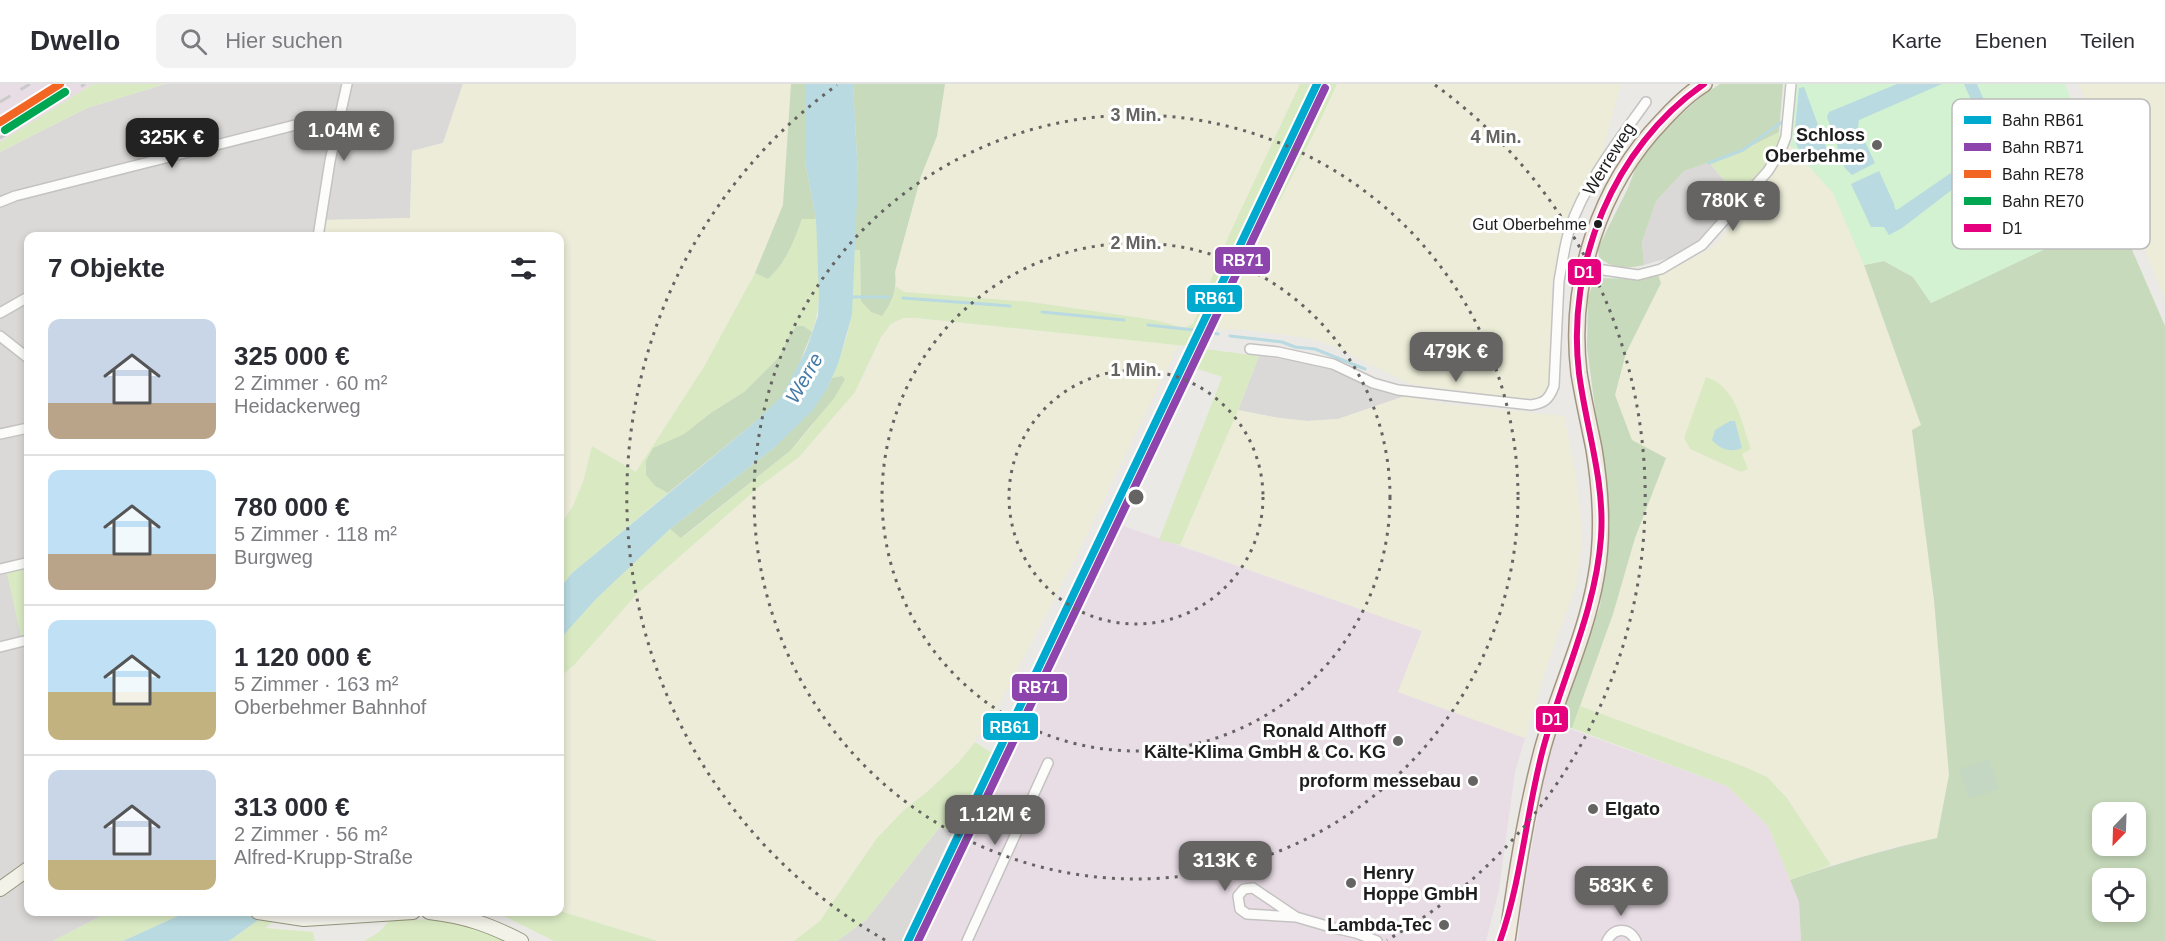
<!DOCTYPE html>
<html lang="de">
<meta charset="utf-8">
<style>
body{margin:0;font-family:Arial,sans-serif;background:#f2f2f3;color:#2b2b33;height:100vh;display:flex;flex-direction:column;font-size:22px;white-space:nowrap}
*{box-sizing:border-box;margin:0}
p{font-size:20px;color:#7c7c81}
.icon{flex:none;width:33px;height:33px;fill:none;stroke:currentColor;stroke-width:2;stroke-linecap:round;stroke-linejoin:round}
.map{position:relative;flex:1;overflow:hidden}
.panel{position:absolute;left:24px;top:148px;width:540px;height:684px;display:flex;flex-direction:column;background:#fff;border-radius:12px;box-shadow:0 3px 9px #0003}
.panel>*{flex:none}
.needle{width:39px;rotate:203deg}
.fabs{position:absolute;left:2092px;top:718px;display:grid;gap:12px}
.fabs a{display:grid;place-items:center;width:54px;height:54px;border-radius:12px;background:#fff;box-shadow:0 3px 9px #0003;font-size:30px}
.price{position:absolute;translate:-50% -51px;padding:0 14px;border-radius:12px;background:#656463;color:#fff;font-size:20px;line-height:39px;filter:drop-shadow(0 2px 3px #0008)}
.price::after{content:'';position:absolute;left:50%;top:36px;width:18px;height:14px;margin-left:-9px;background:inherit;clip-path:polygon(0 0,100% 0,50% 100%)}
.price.active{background:#222;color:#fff}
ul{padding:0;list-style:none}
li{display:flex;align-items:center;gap:18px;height:150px;padding:0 24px}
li+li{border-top:2px solid #e1e1e2}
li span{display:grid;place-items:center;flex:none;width:168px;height:120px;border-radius:12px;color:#555}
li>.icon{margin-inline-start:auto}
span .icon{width:72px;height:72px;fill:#fffc;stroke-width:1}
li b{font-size:26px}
h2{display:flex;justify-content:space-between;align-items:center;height:72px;padding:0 24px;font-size:26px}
header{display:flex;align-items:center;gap:36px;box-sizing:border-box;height:84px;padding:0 30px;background:#fff;border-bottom:2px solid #e1e1e2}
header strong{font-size:28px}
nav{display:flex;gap:33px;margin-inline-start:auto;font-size:21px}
.search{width:420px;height:54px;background:#f2f2f3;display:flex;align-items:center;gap:15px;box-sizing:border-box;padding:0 21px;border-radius:12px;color:#7c7c81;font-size:22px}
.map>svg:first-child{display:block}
.residential{fill:#dad9d7}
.industrial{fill:#e9dde5}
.farmland{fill:#ececd8}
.grass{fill:#d9eac3}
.forest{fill:#c7dabb;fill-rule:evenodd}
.cemetery{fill:#c3d7c3}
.park{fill:#d2f2d1}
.water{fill:#b8dae0}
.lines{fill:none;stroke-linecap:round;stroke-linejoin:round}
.stream{stroke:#b8dae0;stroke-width:3}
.minor-casing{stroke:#c4c3c2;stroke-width:12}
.secondary-casing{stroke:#95957e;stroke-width:16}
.primary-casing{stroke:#a19582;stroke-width:18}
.minor{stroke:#fcfcfb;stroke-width:9}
.secondary{stroke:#f3f2e9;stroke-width:14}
.primary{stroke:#f0eae3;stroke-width:15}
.rail{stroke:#cacac9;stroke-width:3;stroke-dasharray:12 12;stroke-linecap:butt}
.bus-1-casing{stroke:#fff;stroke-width:10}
.bus-1{stroke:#e5007d;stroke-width:6}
.rail-1-casing{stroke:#fff;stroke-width:12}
.rail-2-casing{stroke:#fff;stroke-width:12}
.rail-3-casing{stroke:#fff;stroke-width:12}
.rail-4-casing{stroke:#fff;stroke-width:12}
.rail-1{stroke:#00a9ce;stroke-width:8}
.rail-2{stroke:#8e44ad;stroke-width:8}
.rail-3{stroke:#f26522;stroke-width:8}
.rail-4{stroke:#00a651;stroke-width:8}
.ring{fill:none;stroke:#656463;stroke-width:3;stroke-dasharray:3 6}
.poi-dot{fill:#656463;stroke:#fff;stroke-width:2}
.bus-dot{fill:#1d1d1d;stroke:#fff;stroke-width:2}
.labels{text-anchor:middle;stroke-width:6;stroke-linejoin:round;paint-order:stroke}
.bus-label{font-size:16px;fill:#1d1d1d;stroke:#fff;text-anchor:end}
.poi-label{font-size:18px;font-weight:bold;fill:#1d1d1d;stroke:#fff;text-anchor:end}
.street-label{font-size:18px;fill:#1d1d1d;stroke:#fff}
.water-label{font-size:20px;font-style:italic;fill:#457aa5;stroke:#fff}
.key{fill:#fff;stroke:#bbb;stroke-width:1.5}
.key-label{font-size:16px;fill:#1d1d1d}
.centre{fill:#656463;stroke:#fff;stroke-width:3}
.ring-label{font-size:18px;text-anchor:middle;font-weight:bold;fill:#656463;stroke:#fff;stroke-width:6;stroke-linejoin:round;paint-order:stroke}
.line-badge{stroke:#fff;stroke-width:2}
.badge-label{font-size:16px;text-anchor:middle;font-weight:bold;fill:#fff}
</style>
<header>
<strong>Dwello</strong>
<div class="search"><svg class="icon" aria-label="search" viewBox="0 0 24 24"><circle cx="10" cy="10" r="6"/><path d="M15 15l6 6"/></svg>Hier suchen</div>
<nav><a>Karte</a><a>Ebenen</a><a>Teilen</a></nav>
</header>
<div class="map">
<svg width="2165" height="857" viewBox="0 0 2165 857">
<rect width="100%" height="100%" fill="#ebe9e6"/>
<path class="residential" d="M165 0H463L443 59 412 67 410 134 326 136 322 153H28V483L7 489 22 553 28 552V828H109L53 857H0V68L87 24Z
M1708 77 1738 113 1700 159 1682 170 1644 181 1642 158 1656 117 1684 87Z
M1259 272 1313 279 1342 286 1361 296 1405 312 1338 335 1307 337 1279 334 1238 326Z
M939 744 953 747 902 857H837L866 836Z"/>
<path class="industrial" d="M0 0H93L0 58Z
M1311 0H1321L1115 439 1422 547 1398 608 1525 654 1515 688 1499 806 1486 857H902Z
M1557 640 1727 702 1768 742 1799 818 1801 857H1518L1521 821 1547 679Z"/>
<path class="farmland" d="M463 0H791L783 121 755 189 705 281 636 388 592 362 583 398 573 422 560 442V153H323L325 136 410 134 412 67 443 59Z
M945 0H1300L1230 149 1193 240 1184 244 1155 236 1031 218 904 208 896 202 895 188 921 91 937 52Z
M1337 0H1621L1602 70 1574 117 1562 144 1552 200 1550 299 1546 310 1541 313 1523 315 1416 301 1403 297 1337 264 1313 255 1244 246 1219 245 1215 243 1213 234 1214 230 1221 228 1267 134 1279 118 1318 41Z
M2079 0H2165V215L2141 156Z
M1789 60 1833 109 1864 181 1921 341 1912 347 1934 516 1949 691 1938 754 1895 763 1831 781 1787 714 1767 693 1745 683 1580 622 1613 530 1635 454 1632 356 1615 311 1626 269 1661 199 1658 190 1682 180 1717 160Z
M903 234H916L1176 260 1178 262 1073 479 991 636 958 679 928 707 904 726 877 754 820 837 795 857H657L560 827V593L574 581 636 511 760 402 799 373 833 334 865 290 881 253 891 240Z
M1405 312 1447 320 1564 332 1576 391 1582 452 1577 500 1551 569 1525 654 1398 608 1422 547 1180 461 1238 326 1279 334 1307 337 1338 335Z"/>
<path class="grass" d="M93 0H165L87 24 0 68V58Z
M1300 0H1311L1187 262 916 234H903L891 240 881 253 855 308 799 373 760 402 636 511 574 581 560 593V555L596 515 670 445 682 454 790 367 812 342 841 292 832 294 846 255 852 231 853 166H860L861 217 891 219 896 202 904 208 1031 218 1155 236 1184 244 1193 240 1230 149Z
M1321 0H1337L1318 41 1279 118 1267 134 1221 228 1214 230Z
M1779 48C1782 69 1751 97 1738 113L1708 77 1743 66Z
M802 135H816C818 172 825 213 812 248L804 242 790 250 780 272 744 308 712 328 684 350 653 364 655 402 668 409 572 489 560 504V442L573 422 583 398 592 362 636 388 705 281 755 189 768 195C786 179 794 157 802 135Z
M1198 264 1259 272 1238 326 1180 461 1159 456 1222 293 1189 282Z
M1706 293C1737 303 1741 338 1751 365L1742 370 1748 385 1741 388 1690 365 1684 354Z
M28 483V552L21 553 7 489Z
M1580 622 1745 683 1767 693 1787 714 1831 781 1790 796 1768 742 1727 702 1572 644Z
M975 658 992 669 953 747 939 744 866 836 837 857H794L820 837 877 754 904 726 928 707 958 679Z
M560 827 657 857H554L496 828Z
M109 828H187L123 857H53Z
M269 828H286L265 844 313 848 315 857H229Z
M391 835C434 835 467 837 506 857H364L379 848Z"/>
<path class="forest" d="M791 0H805V77L816 135H802C794 157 786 179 768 195L755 189 783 121Z
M853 0H945L937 52 921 92 895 188C897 206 893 217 882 232L871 228 861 217 860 166H853L858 92Z
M1720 0H1783L1779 48 1743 66 1684 87 1656 117 1642 158 1644 181C1627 185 1612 185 1599 173L1598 164 1628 104 1638 78 1666 44 1703 11Z
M2117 131 2165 242V857H1801L1799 818 1790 796C1838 779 1887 765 1937 754L1949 691 1934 516 1912 346 1921 341 1864 181 1884 177 1913 193 1931 219ZM2103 729H2136V762H2103ZM2103 795H2136V828H2103Z
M1658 190 1661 199 1626 269 1615 311 1632 356 1666 374 1635 454 1613 530 1572 644 1557 640 1600 522 1610 439 1587 263 1588 212 1596 194 1639 195Z
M797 242H804L812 248 795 290 782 313 754 339 668 409 655 402 646 391V377L653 364 684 350 712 328 744 308 780 272 790 250Z
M842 292 845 295 835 313 790 367 681 454 670 445 775 363 827 305 832 294Z"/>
<path class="cemetery" d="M1989 675 1999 705 1969 715 1959 685Z"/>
<path class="park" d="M1794 0H2065L2117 131 1931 219 1913 193 1884 177 1864 181 1833 109 1789 60Z"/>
<path class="water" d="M805 0H853L858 92 852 231 838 280 827 305 812 327 775 363 670 445 596 515 560 555V504L572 489 754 339 782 312 806 266 818 232 819 210 816 135 805 77Z
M1897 0H1942L1859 36 1858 43 1875 79 1852 91 1845 84 1827 33 1829 28Z
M1964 0H1977L2000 53 2002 63 1996 72 1902 144 1889 151 1884 143H1871L1851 100 1879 87 1894 120 1895 125 1897 126 1964 80 1989 59 1988 53Z
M1804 3 1828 68 1826 75 1814 77 1798 64 1794 55 1799 4Z
M1730 337H1735L1742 364C1730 369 1720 365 1712 356L1715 346Z
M187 828H269L229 857H123Z"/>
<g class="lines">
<path class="stream" d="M1709 79 1743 66 1782 38
M849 213H889
M903 214 1010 222
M1042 228 1124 236
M1148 241 1194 246
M1209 248 1218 250
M1230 252 1282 258 1295 263 1315 265 1365 285"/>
<g class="minor-casing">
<path id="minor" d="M1646 18C1619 56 1585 99 1570 144 1566 155 1564 168 1562 180L1638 191 1661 185 1702 161 1768 87 1781 66 1786 53 1791 0
M0 118 15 112 327 33 340 32
M318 153 330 77 347 0
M0 229 28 213
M0 252 28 274
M1250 265 1278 268 1333 280 1373 299 1398 306 1531 321C1545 319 1549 315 1554 302L1559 197 1562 180
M0 350 28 344
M0 485 26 479
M0 563 28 556
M1296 833 1253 804 1244 805 1238 812 1240 825 1247 830 1296 833 1334 844 1356 849 1377 857
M967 857 1048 679
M1607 857C1614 843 1629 843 1636 857"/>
</g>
<g class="secondary-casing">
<path id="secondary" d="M0 805 28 785
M258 828 304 835 413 828
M429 828C465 832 490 841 521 857"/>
</g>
<g class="primary-casing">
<path id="primary" d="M1507 857C1516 793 1526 726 1543 663 1559 606 1586 552 1596 493 1604 450 1601 408 1594 365 1589 340 1583 314 1579 289 1568 198 1599 102 1663 36 1675 23 1689 9 1704 0"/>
</g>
<use href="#minor" class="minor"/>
<use href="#secondary" class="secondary"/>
<use href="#primary" class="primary"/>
<path class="rail" d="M0 18 30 0
M0 54 85 0"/>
<g class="bus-1-casing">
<path id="bus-1" d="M1500 857C1522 794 1526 729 1543 665 1562 594 1596 526 1601 453 1605 397 1586 344 1579 289 1566 181 1613 63 1704 0"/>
</g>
<use href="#bus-1" class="bus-1"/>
<g class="rail-1-casing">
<path id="rail-1" d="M908 857 1317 0"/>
</g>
<g class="rail-2-casing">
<path id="rail-2" d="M918 857 1325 4"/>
</g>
<g class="rail-3-casing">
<path id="rail-3" d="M0 38 60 0"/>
</g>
<g class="rail-4-casing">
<path id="rail-4" d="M5 46 65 8"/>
</g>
<use href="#rail-1" class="rail-1"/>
<use href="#rail-2" class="rail-2"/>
<use href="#rail-3" class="rail-3"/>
<use href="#rail-4" class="rail-4"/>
</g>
<g class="ring">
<circle cx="1136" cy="413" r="127"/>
<circle cx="1136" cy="413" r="254"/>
<circle cx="1136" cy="413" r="382"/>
<path d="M885 856A509 509 0 0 1 837 1M1435 1A509 509 0 0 1 1387 856"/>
</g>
<g class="poi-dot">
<circle cx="1877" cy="61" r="6"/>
<circle cx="1398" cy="657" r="6"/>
<circle cx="1473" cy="697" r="6"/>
<circle cx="1593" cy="725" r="6"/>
<circle cx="1351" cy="799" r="6"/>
<circle cx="1444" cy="841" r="6"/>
</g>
<circle class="bus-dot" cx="1598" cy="140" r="5"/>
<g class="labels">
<g class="bus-label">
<text x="1587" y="146">Gut Oberbehme</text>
</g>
<g class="poi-label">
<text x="1865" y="57">Schloss<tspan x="1865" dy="21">Oberbehme</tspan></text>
<text x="1386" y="653">Ronald Althoff<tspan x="1386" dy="21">Kälte-Klima GmbH &amp; Co. KG</tspan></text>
<text x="1461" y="703">proform messebau</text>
<text x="1605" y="731" text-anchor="start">Elgato</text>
<text x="1363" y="795" text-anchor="start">Henry<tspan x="1363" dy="21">Hoppe GmbH</tspan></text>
<text x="1432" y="847">Lambda-Tec</text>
</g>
<g class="street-label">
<text transform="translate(1609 75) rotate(-58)" y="6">Werreweg</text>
</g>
<g class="water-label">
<text transform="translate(804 294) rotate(-60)" y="7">Werre</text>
</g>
</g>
<rect x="1952" y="15" width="198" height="150" rx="9" class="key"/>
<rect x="1964" y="32" width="27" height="8" fill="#00a9ce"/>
<rect x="1964" y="59" width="27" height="8" fill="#8e44ad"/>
<rect x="1964" y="86" width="27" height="8" fill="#f26522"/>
<rect x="1964" y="113" width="27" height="8" fill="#00a651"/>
<rect x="1964" y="140" width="27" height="8" fill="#e5007d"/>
<g class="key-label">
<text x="2002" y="42">Bahn RB61</text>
<text x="2002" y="69">Bahn RB71</text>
<text x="2002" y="96">Bahn RE78</text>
<text x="2002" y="123">Bahn RE70</text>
<text x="2002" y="150">D1</text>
</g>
<circle cx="1136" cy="413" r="9" class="centre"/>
<g class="ring-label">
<text x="1136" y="37">3 Min.</text>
<text x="1496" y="59">4 Min.</text>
<text x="1136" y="165">2 Min.</text>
<text x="1136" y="292">1 Min.</text>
</g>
<g class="line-badge">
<rect x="1214" y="162" width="57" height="29" rx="6" fill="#8e44ad"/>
<rect x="1567" y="174" width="35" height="28" rx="6" fill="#e5007d"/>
<rect x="1186" y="200" width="57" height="29" rx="6" fill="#00a9ce"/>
<rect x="1011" y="589" width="57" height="29" rx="6" fill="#8e44ad"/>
<rect x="1535" y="621" width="34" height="28" rx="6" fill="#e5007d"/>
<rect x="982" y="628" width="57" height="29" rx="6" fill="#00a9ce"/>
</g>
<g class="badge-label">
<text x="1243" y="182">RB71</text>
<text x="1584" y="194">D1</text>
<text x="1215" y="220">RB61</text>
<text x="1039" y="609">RB71</text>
<text x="1552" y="641">D1</text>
<text x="1010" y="649">RB61</text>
</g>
</svg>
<div class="fabs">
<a><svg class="needle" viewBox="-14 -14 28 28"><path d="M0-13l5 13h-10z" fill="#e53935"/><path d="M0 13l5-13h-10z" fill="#7c7c81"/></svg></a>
<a><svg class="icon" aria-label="locate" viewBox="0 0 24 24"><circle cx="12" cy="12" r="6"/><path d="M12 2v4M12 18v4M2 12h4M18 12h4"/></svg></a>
</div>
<b class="price" style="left:344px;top:78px">1.04M €</b>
<b class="price active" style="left:172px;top:85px">325K €</b>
<b class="price" style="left:1733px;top:148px">780K €</b>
<b class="price" style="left:1456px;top:299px">479K €</b>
<b class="price" style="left:995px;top:762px">1.12M €</b>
<b class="price" style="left:1225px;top:808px">313K €</b>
<b class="price" style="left:1621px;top:833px">583K €</b>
<section class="panel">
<h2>7 Objekte<svg class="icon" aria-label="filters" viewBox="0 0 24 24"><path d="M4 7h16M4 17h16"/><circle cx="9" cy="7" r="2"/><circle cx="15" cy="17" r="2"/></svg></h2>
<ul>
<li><span style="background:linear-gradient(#c9d6e8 70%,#b9a48a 0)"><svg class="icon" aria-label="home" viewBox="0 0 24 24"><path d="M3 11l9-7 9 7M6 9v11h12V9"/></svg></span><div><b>325 000 €</b><p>2 Zimmer · 60 m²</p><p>Heidackerweg</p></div></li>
<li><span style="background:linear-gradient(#bfe0f5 70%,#b9a48a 0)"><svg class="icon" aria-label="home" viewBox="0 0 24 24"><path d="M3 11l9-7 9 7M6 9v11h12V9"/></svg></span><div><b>780 000 €</b><p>5 Zimmer · 118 m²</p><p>Burgweg</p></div></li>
<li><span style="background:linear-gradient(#bfe0f5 60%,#c2b280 0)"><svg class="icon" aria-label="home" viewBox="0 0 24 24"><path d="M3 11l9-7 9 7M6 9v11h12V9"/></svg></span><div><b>1 120 000 €</b><p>5 Zimmer · 163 m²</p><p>Oberbehmer Bahnhof</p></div></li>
<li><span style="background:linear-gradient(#c9d6e8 75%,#c2b280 0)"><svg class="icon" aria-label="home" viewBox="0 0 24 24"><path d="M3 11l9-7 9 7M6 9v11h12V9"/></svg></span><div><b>313 000 €</b><p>2 Zimmer · 56 m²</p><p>Alfred-Krupp-Straße</p></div></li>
</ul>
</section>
</div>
